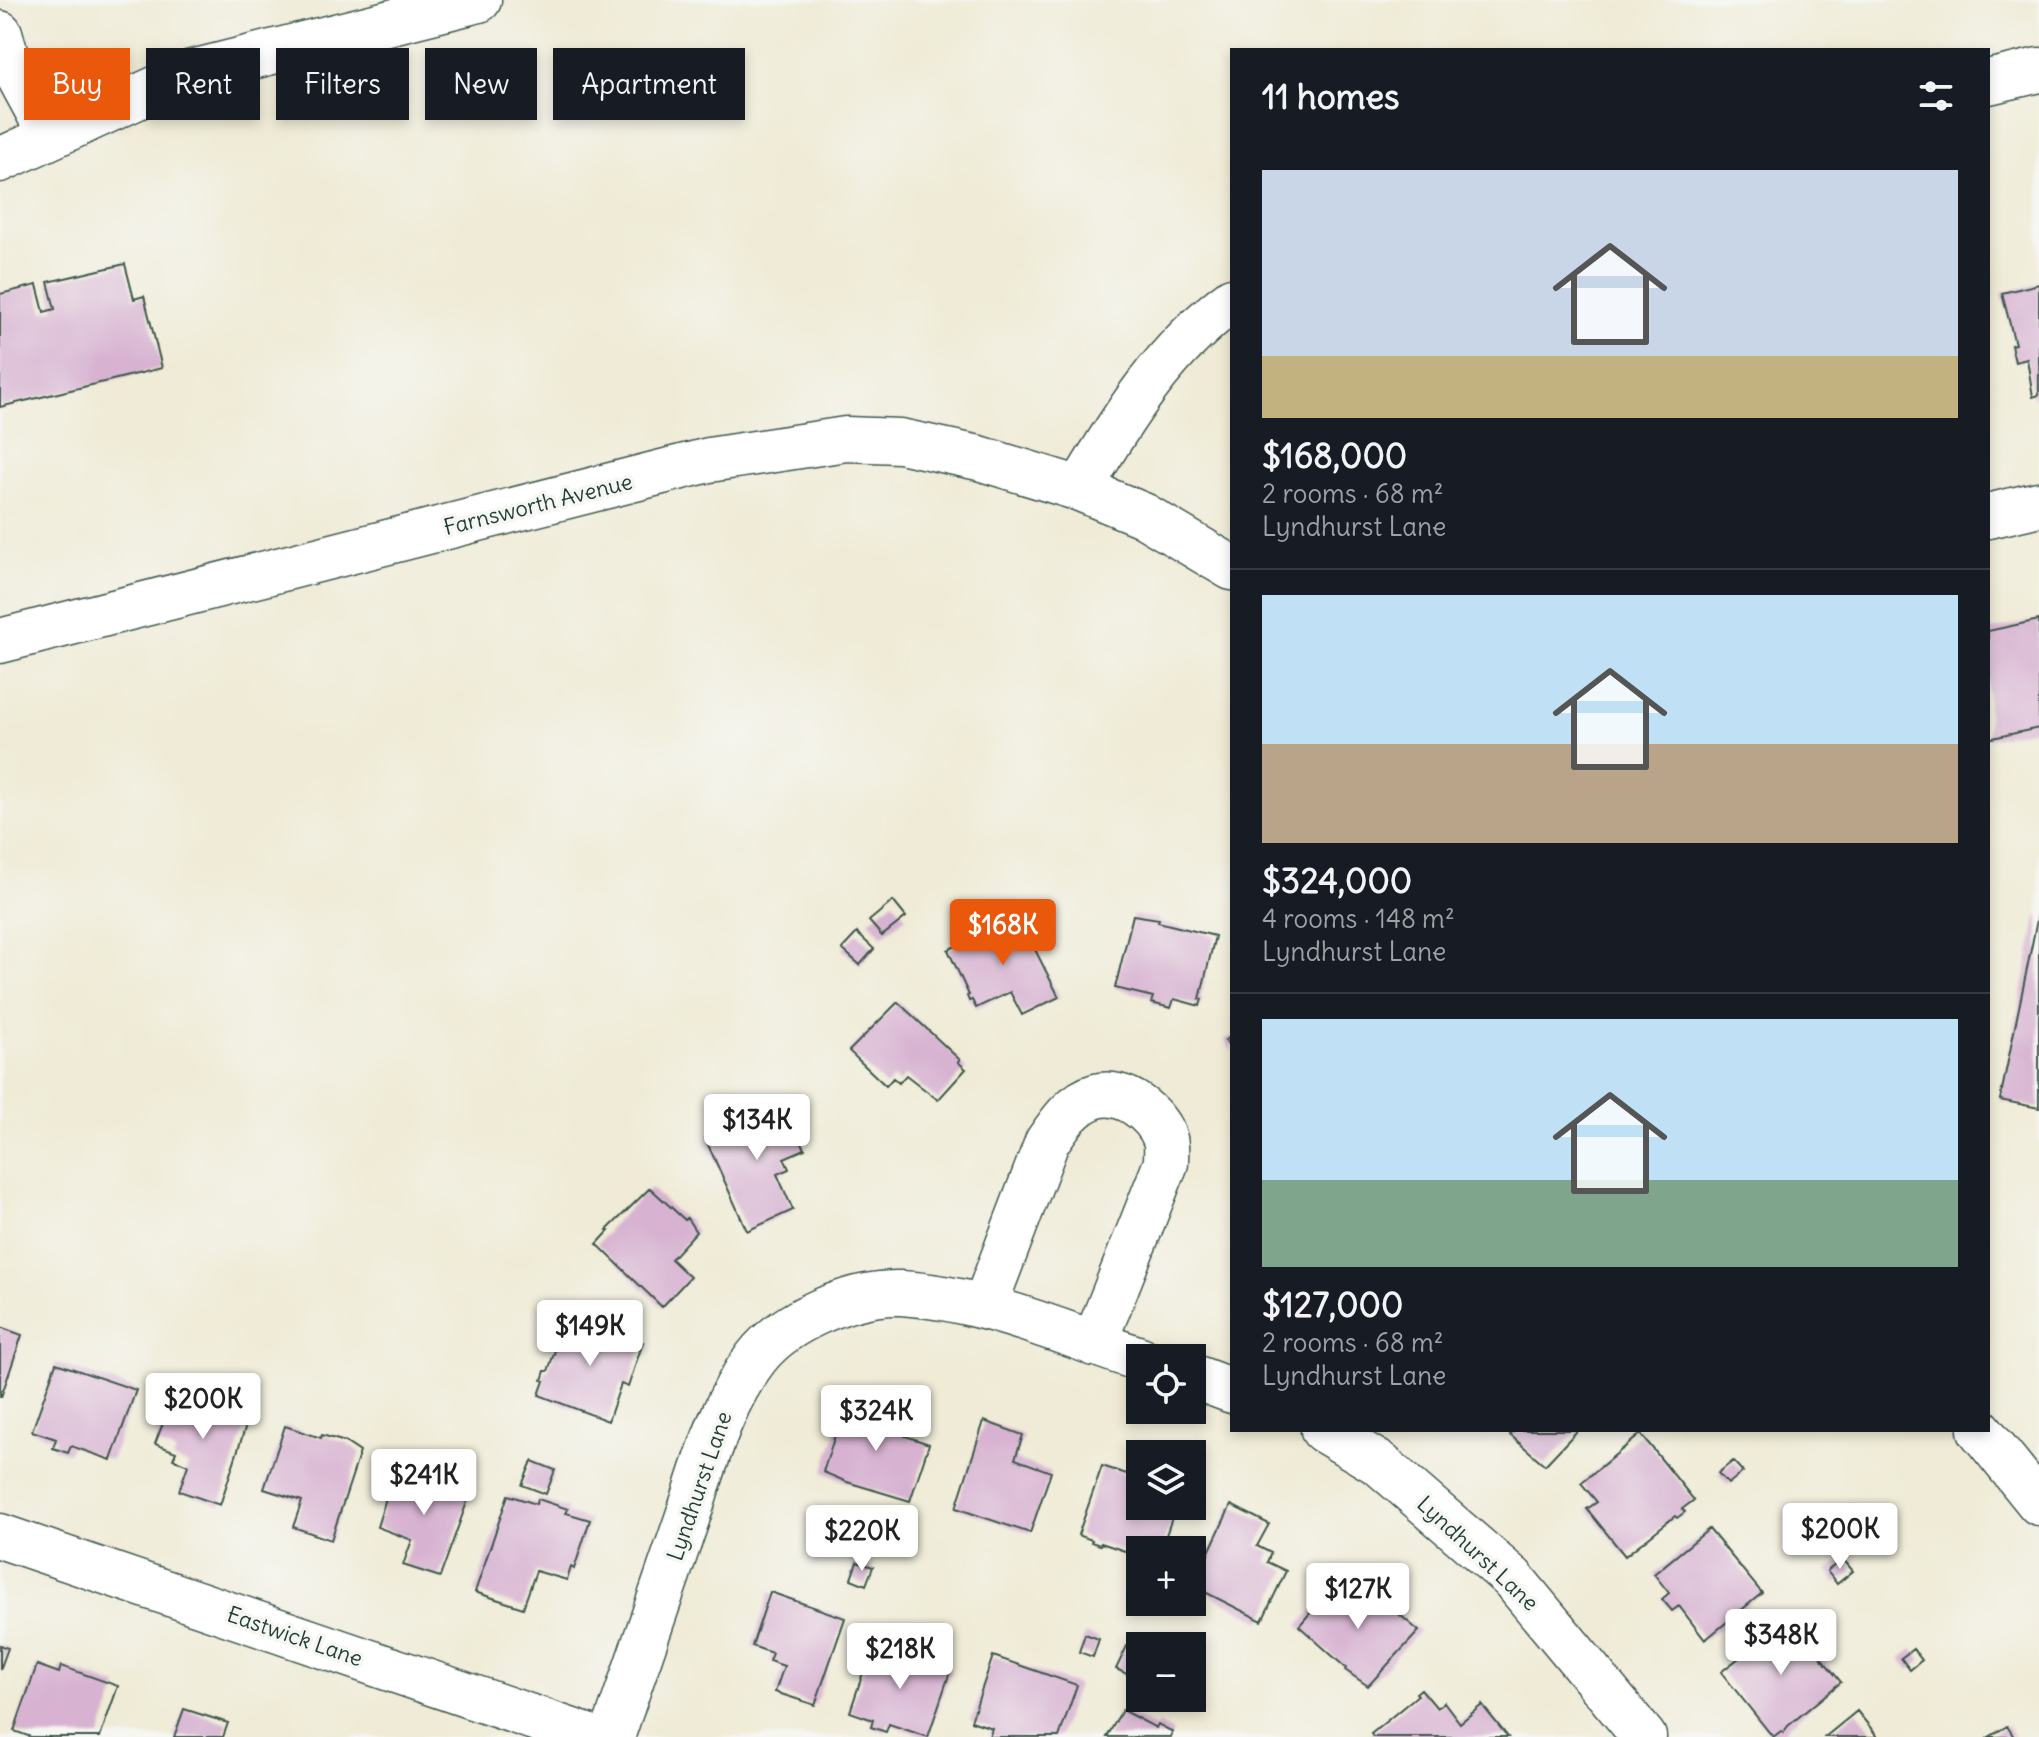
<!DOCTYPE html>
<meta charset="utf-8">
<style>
body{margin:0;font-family:Delius,sans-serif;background:#242831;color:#f1f3f6;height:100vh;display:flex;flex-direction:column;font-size:30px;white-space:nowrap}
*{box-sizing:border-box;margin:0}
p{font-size:26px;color:#9ea1a6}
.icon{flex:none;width:44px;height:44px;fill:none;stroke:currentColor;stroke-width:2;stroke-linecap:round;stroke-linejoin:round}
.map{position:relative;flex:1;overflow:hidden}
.panel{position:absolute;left:1230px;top:48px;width:760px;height:1384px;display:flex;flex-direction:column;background:#171b24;border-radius:0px;box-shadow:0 4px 12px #0003}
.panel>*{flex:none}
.guide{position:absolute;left:24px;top:48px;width:760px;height:72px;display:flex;gap:16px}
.buttons{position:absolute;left:1126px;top:1344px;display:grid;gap:16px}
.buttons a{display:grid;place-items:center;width:80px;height:80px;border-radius:0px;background:#171b24;box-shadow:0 4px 12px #0003;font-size:40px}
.price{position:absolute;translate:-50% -68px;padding:0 18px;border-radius:8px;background:#fff;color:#222;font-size:26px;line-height:52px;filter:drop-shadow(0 2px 4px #0008)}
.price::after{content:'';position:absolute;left:50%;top:48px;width:24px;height:18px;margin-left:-12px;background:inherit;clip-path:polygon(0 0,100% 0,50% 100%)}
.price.selected{background:#ea580c;color:#fff}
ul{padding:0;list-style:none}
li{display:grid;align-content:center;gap:16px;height:424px;padding:0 32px}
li+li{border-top:2px solid #363941}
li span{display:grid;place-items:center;height:248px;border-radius:0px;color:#555}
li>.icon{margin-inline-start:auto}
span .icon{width:144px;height:144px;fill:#fffc;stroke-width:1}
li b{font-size:34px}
h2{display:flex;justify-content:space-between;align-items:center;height:96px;padding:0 32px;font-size:34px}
.pill{padding:0 28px;border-radius:0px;background:#171b24;box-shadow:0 4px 12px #0003;font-size:28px;line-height:72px}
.pill.selected{background:#ea580c;color:#fff}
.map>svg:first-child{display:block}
.building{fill:#d7b2d1}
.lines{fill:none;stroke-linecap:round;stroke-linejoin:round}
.minor-casing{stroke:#3e574c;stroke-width:47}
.minor{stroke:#fff;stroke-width:44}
.labels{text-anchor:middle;stroke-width:7;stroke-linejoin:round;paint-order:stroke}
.street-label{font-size:22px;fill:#1f3d34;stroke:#f6f6f2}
</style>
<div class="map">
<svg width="2039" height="1737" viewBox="0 0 2039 1737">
<rect width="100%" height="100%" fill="#f6f6f2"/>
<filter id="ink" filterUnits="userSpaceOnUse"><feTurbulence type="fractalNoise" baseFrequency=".0125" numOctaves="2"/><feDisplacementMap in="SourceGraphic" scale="16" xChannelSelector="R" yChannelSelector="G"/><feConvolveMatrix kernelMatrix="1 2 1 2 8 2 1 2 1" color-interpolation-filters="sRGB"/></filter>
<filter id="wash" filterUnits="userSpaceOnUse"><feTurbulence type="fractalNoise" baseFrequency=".006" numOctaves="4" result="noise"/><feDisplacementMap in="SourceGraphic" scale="32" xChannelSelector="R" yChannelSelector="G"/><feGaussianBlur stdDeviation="1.8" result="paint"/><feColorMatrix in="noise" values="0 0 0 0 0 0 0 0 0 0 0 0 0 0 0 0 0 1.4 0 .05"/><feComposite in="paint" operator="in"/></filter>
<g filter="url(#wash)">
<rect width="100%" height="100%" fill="#efebd6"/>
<g id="blocks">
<path class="building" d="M125 264 134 299 144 296 162 368 0 407V294L37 285 44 312 55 309 48 282Z
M2039 284V395L2033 397 2027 359 2015 362 2011 345 2015 344 2002 293Z
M2039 620V728L1988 739V631Z
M893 901 906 917 882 936 869 921Z
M1133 915 1159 919 1158 922 1215 936 1200 999H1202L1200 1006 1174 999 1171 1008 1151 1003 1153 997 1115 988Z
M2038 915H2039V1108L2000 1100Z
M1018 916 1059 997 1022 1015 1010 992 976 1008 972 1000 969 1001 967 996 969 995 948 950 1002 921 1003 923Z
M857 933 874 949 860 965 842 949Z
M898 1002 960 1060 958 1062 966 1069 938 1100 906 1075 899 1083 893 1078 886 1086 849 1051Z
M1232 1036V1052L1225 1040Z
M783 1101 805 1149 784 1158 789 1169 777 1174 793 1210 747 1231 705 1138 733 1126 731 1120 763 1106 765 1110Z
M650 1188 685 1220 687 1218 696 1232 671 1259 690 1277 662 1307 597 1244 609 1231 607 1230Z
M567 1315 643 1342 628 1387 621 1384 608 1421 539 1395 544 1381 542 1380 545 1371H548Z
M0 1327 22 1335 1 1397H0Z
M56 1363 136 1390 111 1460 71 1446 68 1453 53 1448 56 1439 32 1431Z
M193 1384 220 1393 216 1405 225 1409V1406L249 1416 220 1505 179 1491 188 1465 173 1459 176 1452 155 1444 175 1392 189 1396Z
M846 1402 909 1426 905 1436 929 1444 910 1501 847 1482 823 1472Z
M984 1421 1023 1435 1015 1459 1051 1472 1030 1533 956 1508Z
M285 1426 321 1438 322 1435 345 1442 360 1452 331 1540 293 1527 302 1501 264 1489Z
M1515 1430H1578L1545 1465 1510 1435Z
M1641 1434 1694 1500 1682 1509 1685 1512 1677 1518 1675 1516 1625 1556 1587 1509 1597 1502 1581 1483Z
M532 1461 555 1470 546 1494 522 1485Z
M1733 1461 1743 1472 1728 1484 1718 1473Z
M396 1466 471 1491 440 1577 403 1565 412 1540 377 1527Z
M1102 1466 1139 1478 1140 1506H1176L1161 1550H1140V1556L1101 1543 1100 1545 1091 1542 1092 1540 1078 1535Z
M508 1495 536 1504 538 1499 568 1509 566 1513 590 1520 574 1569 571 1567 567 1580 536 1571 523 1608 475 1592Z
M1231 1505 1269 1524 1257 1546 1271 1553 1267 1562 1286 1571 1262 1621 1193 1586Z
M1709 1529 1762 1593 1705 1640 1679 1606 1672 1611 1662 1599 1669 1593 1654 1574Z
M1843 1559 1853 1571 1837 1584 1827 1571Z
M857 1562 873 1567 866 1585 851 1579Z
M1339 1579 1362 1600 1369 1591 1385 1606 1387 1604 1419 1631 1368 1686 1345 1670 1346 1668 1299 1626Z
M770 1592 845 1618 815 1705 775 1692 784 1666 769 1661 772 1653 752 1646Z
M1788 1617 1841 1682 1788 1726 1783 1733 1781 1731 1773 1737 1721 1672 1771 1633 1769 1630 1776 1623 1778 1625Z
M1085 1634 1099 1639 1093 1657 1079 1652Z
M873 1643 951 1669 928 1737 889 1724 886 1732 871 1727 873 1720 850 1712Z
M0 1645 8 1648 0 1670Z
M1127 1646 1140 1652 1131 1676 1116 1669Z
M1913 1649 1922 1660 1910 1670 1901 1658Z
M993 1656 1077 1685 1059 1737H989L992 1728 971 1721Z
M37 1665 59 1673 61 1666 118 1686 100 1737H31L14 1731Z
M1421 1689 1437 1708 1444 1702 1460 1723 1482 1705 1508 1737H1373L1371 1734 1418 1695 1416 1693Z
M184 1709 228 1723 223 1737H174Z
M1122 1710 1156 1728 1158 1724 1173 1732 1171 1737H1107Z
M1857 1711 1878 1737H1825Z
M2007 1726 2014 1737H1989Z"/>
</g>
</g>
<g filter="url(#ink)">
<use href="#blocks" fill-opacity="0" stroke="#3e574c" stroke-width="2"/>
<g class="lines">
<g class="minor-casing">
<path id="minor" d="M0 33 5 51 51 136
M1988 82 2039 70
M0 160 192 72 479 0
M1080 489C1122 418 1165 349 1232 300
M1988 516 2039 504
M0 641 709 460 846 439 900 441 979 458 1080 489 1143 515 1232 568
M985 1305 1047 1142C1059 1124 1074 1102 1096 1096 1124 1088 1156 1114 1165 1139 1167 1145 1166 1156 1166 1163L1094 1344
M1192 1376 1232 1391
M1323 1430 1380 1464 1512 1578 1644 1737
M1980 1430 2039 1503
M0 1536 590 1737
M612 1737C637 1664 662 1591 687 1519 706 1463 720 1405 756 1358 785 1320 854 1291 901 1293 984 1298 1061 1333 1140 1359"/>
</g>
<use href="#minor" class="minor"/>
</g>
</g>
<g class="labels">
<g class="street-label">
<text transform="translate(538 504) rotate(-14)" y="8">Farnsworth Avenue</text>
<text transform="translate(699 1486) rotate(-71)" y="8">Lyndhurst Lane</text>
<text transform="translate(1478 1553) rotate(43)" y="8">Lyndhurst Lane</text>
<text transform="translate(295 1636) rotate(19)" y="8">Eastwick Lane</text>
</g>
</g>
</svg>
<div class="buttons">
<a><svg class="icon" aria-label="locate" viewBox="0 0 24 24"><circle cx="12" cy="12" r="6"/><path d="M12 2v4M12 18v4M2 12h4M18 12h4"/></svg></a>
<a><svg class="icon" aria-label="layers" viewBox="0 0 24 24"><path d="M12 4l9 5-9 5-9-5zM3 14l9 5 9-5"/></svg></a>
<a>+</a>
<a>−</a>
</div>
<b class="price selected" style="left:1003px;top:967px">$168K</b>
<b class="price" style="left:757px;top:1162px">$134K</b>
<b class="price" style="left:590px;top:1368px">$149K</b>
<b class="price" style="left:203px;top:1441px">$200K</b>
<b class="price" style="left:876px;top:1453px">$324K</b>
<b class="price" style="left:424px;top:1517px">$241K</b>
<b class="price" style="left:1840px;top:1571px">$200K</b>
<b class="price" style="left:862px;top:1573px">$220K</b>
<b class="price" style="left:1358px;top:1631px">$127K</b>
<b class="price" style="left:1781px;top:1677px">$348K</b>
<b class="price" style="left:900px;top:1691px">$218K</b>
<div class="guide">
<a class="pill selected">Buy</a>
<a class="pill">Rent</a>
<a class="pill">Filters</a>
<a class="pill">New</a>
<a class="pill">Apartment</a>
</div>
<section class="panel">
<h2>11 homes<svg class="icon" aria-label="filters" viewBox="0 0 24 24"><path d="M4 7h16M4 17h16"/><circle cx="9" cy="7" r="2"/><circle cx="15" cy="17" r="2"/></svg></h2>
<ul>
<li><span style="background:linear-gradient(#c9d6e8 75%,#c2b280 0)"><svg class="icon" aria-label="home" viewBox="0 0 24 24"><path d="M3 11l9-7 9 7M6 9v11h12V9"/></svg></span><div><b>$168,000</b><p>2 rooms · 68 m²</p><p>Lyndhurst Lane</p></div></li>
<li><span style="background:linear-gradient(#bfe0f5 60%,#b9a48a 0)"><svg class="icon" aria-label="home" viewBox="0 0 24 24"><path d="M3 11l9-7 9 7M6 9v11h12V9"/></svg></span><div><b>$324,000</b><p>4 rooms · 148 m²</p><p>Lyndhurst Lane</p></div></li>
<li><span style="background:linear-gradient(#bfe0f5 65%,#7fa58c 0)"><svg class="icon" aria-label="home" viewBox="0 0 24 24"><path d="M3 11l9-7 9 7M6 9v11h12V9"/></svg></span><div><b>$127,000</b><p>2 rooms · 68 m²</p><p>Lyndhurst Lane</p></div></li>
</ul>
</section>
</div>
